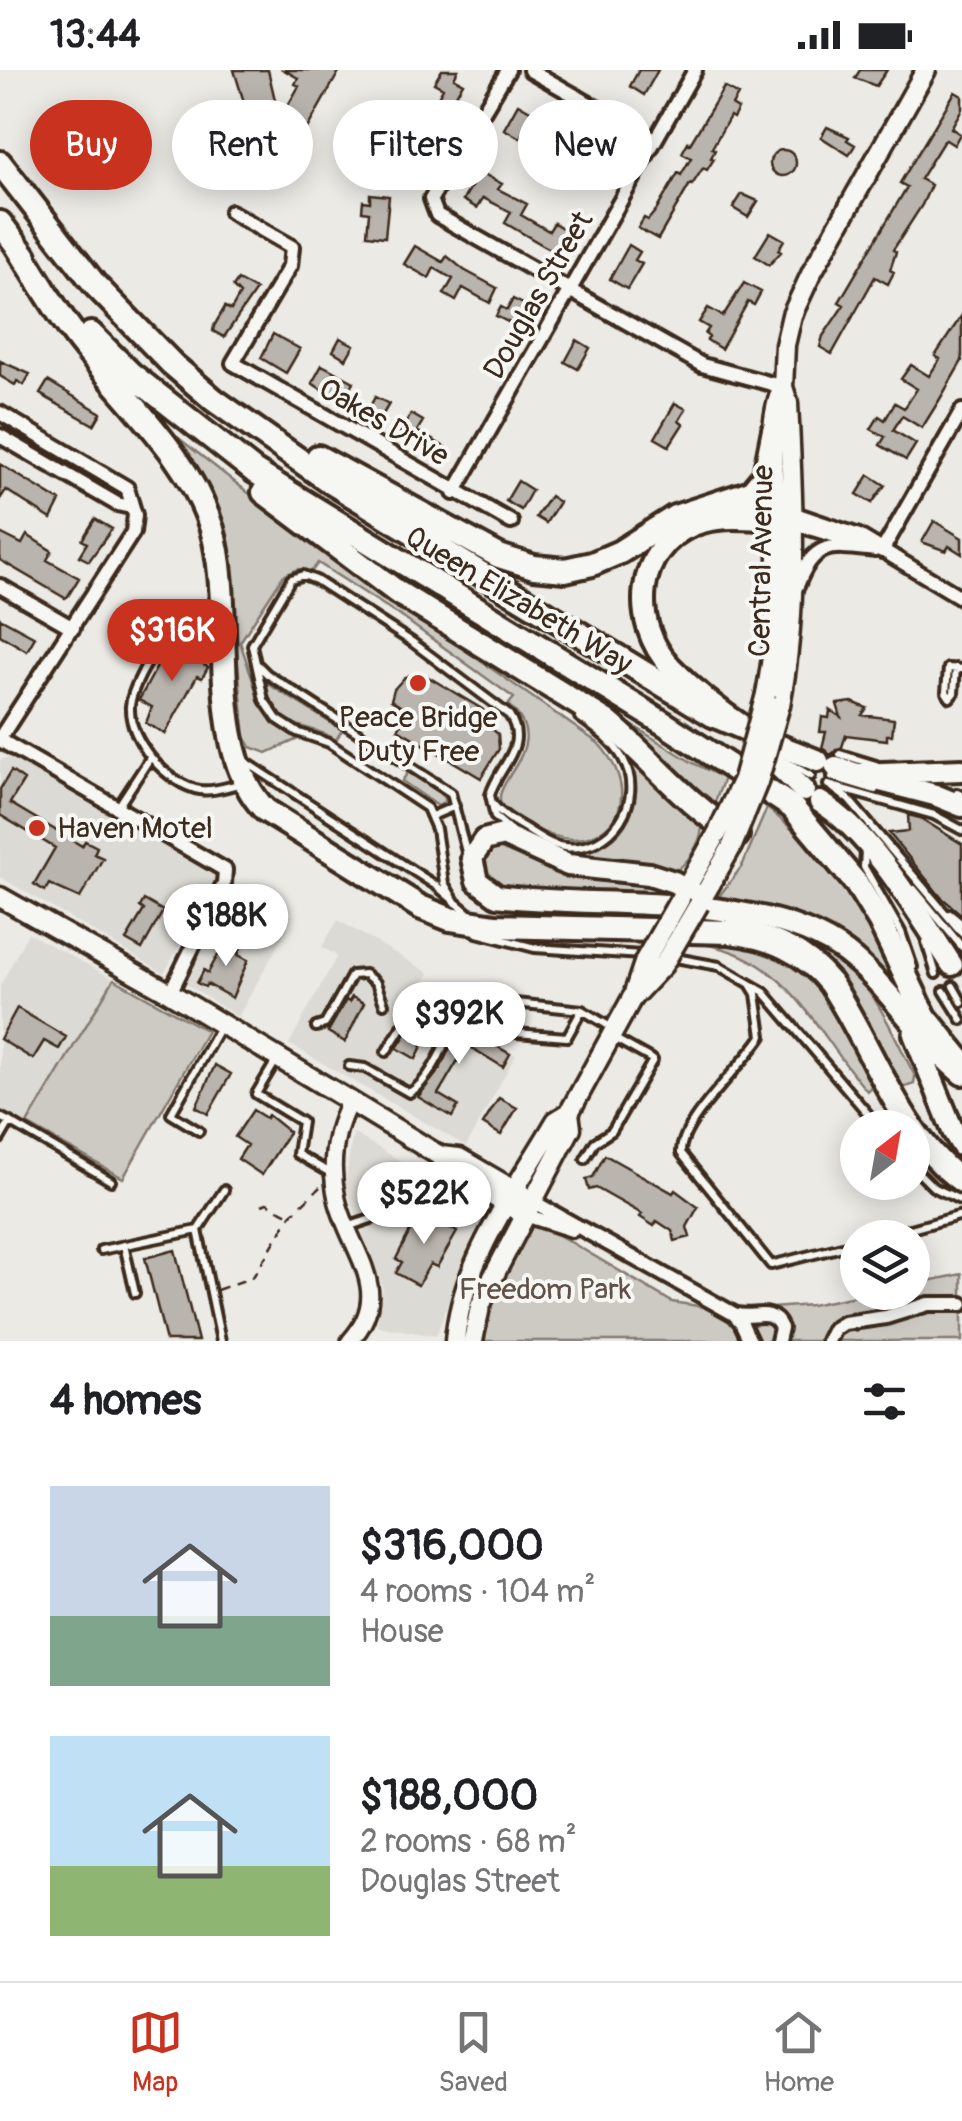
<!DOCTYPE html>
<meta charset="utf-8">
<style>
body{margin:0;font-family:Pangolin,sans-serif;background:#f2f2f2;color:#202124;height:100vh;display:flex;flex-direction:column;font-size:38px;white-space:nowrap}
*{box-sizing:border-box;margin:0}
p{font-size:32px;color:#757577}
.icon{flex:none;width:55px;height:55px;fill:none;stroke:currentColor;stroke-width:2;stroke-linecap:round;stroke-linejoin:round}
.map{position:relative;height:1271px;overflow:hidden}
.side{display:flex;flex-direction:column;background:#fff;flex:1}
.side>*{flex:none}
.hud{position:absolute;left:30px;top:30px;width:902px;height:90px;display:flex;gap:20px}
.needle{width:65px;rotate:31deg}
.controls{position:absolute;left:840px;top:1040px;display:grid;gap:20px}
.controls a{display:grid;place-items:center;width:90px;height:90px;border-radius:50%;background:#fff;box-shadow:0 5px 25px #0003;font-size:50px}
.price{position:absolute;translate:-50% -85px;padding:0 22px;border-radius:35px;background:#fff;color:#222;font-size:32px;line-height:65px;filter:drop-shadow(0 2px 5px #0008)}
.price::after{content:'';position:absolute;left:50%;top:60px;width:30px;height:22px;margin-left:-15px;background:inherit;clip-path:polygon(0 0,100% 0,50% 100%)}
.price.on{background:#c8321e;color:#fff}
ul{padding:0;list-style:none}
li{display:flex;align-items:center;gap:30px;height:250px;padding:0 50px}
li span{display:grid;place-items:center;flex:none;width:280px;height:200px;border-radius:0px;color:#555}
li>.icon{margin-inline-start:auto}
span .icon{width:120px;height:120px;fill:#fffc;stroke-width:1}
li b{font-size:42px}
h2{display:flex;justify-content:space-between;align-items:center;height:120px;padding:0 50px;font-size:42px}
.pill{padding:0 35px;border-radius:45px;background:#fff;box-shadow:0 5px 25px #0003;font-size:35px;line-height:90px}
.pill.on{background:#c8321e;color:#fff}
.status{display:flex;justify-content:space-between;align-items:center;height:70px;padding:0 50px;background:#fff;direction:ltr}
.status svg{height:28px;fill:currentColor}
.dock{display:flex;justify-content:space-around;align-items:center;height:140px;border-top:2px solid #e0e0e0;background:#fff;font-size:28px;color:#757577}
.dock a{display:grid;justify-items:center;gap:5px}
.dock .on{color:#c8321e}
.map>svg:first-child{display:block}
.built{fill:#dcdad4}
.green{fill:#cdcac4;stroke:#847a71;stroke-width:2.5}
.building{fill:#bab4ae;stroke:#3b2a1e;stroke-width:2.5}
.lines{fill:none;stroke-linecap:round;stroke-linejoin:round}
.service-casing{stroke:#3b2a1e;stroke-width:14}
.minor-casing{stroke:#3b2a1e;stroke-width:20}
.tertiary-casing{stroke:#3b2a1e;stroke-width:22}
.secondary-casing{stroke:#3b2a1e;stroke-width:25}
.trunk-casing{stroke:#3b2a1e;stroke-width:28}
.motorway-casing{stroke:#3b2a1e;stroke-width:30}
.path{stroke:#3b2a1e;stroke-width:2.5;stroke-dasharray:10 8;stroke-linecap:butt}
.service{stroke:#f6f6f2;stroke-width:6}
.minor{stroke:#f6f6f2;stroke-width:12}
.tertiary{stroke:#f6f6f2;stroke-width:15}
.secondary{stroke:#f6f6f2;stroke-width:18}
.trunk{stroke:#f6f6f2;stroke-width:20}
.motorway{stroke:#f6f6f2;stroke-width:22}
.secondary-bridge-casing{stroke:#3b2a1e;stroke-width:25;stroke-linecap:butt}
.secondary-bridge{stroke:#f6f6f2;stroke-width:18}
.poi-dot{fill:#c8321e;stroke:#f6f6f2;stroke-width:4}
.labels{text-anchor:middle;stroke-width:8;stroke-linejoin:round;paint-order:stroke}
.street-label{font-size:30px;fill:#3b2a1e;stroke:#f6f6f2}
.poi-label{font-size:30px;fill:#3b2a1e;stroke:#f6f6f2}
.park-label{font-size:30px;fill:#605248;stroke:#f6f6f2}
</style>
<div class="status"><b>13:44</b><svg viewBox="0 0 49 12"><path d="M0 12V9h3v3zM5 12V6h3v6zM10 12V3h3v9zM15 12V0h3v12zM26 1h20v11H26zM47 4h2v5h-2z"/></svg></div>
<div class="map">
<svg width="962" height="1271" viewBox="0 0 962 1271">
<rect width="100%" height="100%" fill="#ebeae5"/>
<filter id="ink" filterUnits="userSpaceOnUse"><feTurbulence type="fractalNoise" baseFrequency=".01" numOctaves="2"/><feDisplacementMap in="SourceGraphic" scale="20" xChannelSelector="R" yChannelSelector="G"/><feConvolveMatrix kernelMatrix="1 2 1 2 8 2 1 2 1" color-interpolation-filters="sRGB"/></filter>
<g filter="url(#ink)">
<path class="built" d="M15 685 97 737 220 806 164 903 0 807V690Z
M229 823 288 857 238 947 186 914Z
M338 850 429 903 414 928 516 985 466 1076 289 974 337 886 322 877Z
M28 863 114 909 27 1054 0 1040V916Z
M353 1063 486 1141 469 1175 436 1266 377 1256 383 1218 345 1114Z"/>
<path class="green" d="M171 362 324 482 598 673C654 733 600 798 529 755 521 750 509 745 503 738 484 714 558 677 508 635L514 628 399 545 318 493 312 501 298 499 283 506 240 572 261 635 276 655 298 669 267 683 251 677 245 667 230 511 168 365Z
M265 612 342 660 336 670C308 651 266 662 265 612Z
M608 640 693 693 724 708 714 735 700 728Z
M621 676 702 756C701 774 687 795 673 802L567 787 568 782C629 784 652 724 621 676Z
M408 702 439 721 446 730 438 736 402 711Z
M767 738C830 788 861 839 894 910L890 912 875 897 714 833 742 796Z
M489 774 567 807 662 818 668 826 490 816 478 788Z
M758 854C777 860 799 865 818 875 870 902 889 956 915 1006L914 1014 900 1019 851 933Z
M708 869 774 880 816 907 877 1010 867 1021C815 962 792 891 708 875Z
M114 909 207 961 123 1108 27 1054Z
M530 1148 672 1232 731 1241 811 1235 870 1223 912 1222 913 1214 962 1204V1271H483L485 1213Z"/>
<path class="building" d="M234 0H268L278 43 249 48Z
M284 0H340L277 112 250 102 299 16 295 14 298 8Z
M442 0H458L454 8 463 13 410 105 390 93 407 64 396 57 402 47 406 50 412 40 426 48 443 18 434 13Z
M639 0H658L644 25 630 16Z
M860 0H887L876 16 855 8Z
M724 17 738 25 732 35 738 39 733 48 730 46 712 78 715 80 711 88 714 89 707 100 703 98 692 115 690 114 658 169 638 158 644 148 648 150 657 139 678 103 681 105 691 88 682 83 688 72 690 74Z
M955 22 962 26V39L951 58 960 64 954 75 946 70 943 72 920 109 931 115 922 135 893 180 896 182 890 200 894 202 888 214 875 207 832 284 820 277 823 266 844 235 839 232 907 117 900 113Z
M518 34 572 65 565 76 527 54 520 68 504 59Z
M827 57 849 67 847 70 855 75 849 85 821 67Z
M600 72 612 79 594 111 582 105Z
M770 93a13 13 0 1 1 26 0a13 13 0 1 1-26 0Z
M480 102 502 114 498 119 527 134 521 145 549 161 554 153 570 163 563 174 559 171 553 181 505 153 511 142 483 128 477 138 463 130Z
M370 124 389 126 385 167 367 165 369 142 362 141 363 131 370 132Z
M742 124 758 131 748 147 733 138Z
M770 162 784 170 778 180 781 182 769 195 755 186Z
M629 175 640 182 635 190 642 194 627 219 610 209Z
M415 176 443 192 447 186 464 200 497 218 490 233 463 218 456 231 444 224 453 209 434 198 429 208 404 194Z
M238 210 256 220 224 267 213 261 214 256 225 237 231 240 240 224 233 217Z
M744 213 761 222 754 235 748 232 721 279 707 270 709 267 705 264 709 258 699 252 708 238 723 246Z
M513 229 529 237 518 257 496 246 501 237 507 240Z
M962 245V291L940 329 922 358 902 346 893 360 916 374 906 390 880 375 885 367 871 359 879 346 885 350 895 333 904 338 906 336 917 319 901 309 911 295 929 306 940 289 935 286Z
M273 264 300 279 286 303 261 288Z
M340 268 354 275 346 289 333 281Z
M577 270 590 278 578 299 565 292Z
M0 291 30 304 24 315 17 311 15 315 0 306Z
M322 295 354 312 342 333 312 313Z
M48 311 101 343 94 355 40 324Z
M375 327 389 334 379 351 366 344Z
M675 333 686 339 679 351 683 354 669 376 655 368Z
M411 344 423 351 417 361 448 379 440 393 398 367Z
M0 394 60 431 51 449 6 420 0 429Z
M869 405 885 415 872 433 857 424Z
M518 411 532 420 521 440 506 431Z
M550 426 559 432 546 453 536 447Z
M95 449 112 459 89 491 79 486 87 473 82 470Z
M934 451 962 468V484L949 476 946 481 922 472Z
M0 463 22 474 27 465 52 481 47 490 79 508 68 526 65 528 0 490Z
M0 548 35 567 27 581 0 565Z
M172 569 207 589 204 595 208 597 202 608 197 606 165 664 146 653 152 637 139 630Z
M420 602 482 639 487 644 483 651 498 664 499 679 481 708 398 659 409 642 391 630 394 619 405 607Z
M852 632 867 638 862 645 894 649 892 665H887V670L846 665 842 677 830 685 822 678 826 662H820L822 647 829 648 830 640 841 647 837 634Z
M11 701 24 710 10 733 82 776 85 771 97 777 94 784 103 788 80 828 49 814 45 821 34 814 55 778 0 745V719Z
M908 745 920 748 962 774V845L941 827 889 763 909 761Z
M144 830 163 841 142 879 126 870 144 840 140 837Z
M233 866 243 871 238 885 248 890 232 928 207 914 205 917 197 913 204 900 208 903 227 869 230 871Z
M352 927 364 933 345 972 328 962 346 930 349 932Z
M17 938 66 967 59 979 44 971 33 989 0 969Z
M417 946 431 956 416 989 397 978Z
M460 955 510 984 503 997 467 975 438 1024 458 1036 452 1047 418 1027 440 999Z
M215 995 231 1004 208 1044 196 1037Z
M499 1028 517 1038 501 1065 483 1054Z
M253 1040 266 1048 268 1045 289 1062 262 1105 238 1089 247 1075 235 1067Z
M605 1085 673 1123 675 1120 698 1137 687 1157 690 1167 675 1171 672 1161 657 1151 654 1156 640 1147 642 1144 596 1118 589 1120 586 1109 593 1107Z
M420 1141 457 1162 437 1197 430 1194 418 1215 396 1203 402 1192 396 1189Z
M175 1180 198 1271H166L145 1188Z"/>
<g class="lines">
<g class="service-casing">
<path id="service" d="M183 545 172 552C160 574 132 612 130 636 128 670 168 715 200 720 213 722 226 717 239 714
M258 595 267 604 451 723 467 786
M956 598 954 623 950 628 946 622 948 598 962 599
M840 684 876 695
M246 692 438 817 467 842
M787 692 811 706
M832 707 875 720
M828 715 934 745 962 760
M833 718 849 730 962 863
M957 723 962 725
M493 734C501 744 511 750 523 757 536 765 549 775 564 777 612 783 646 731 623 689 613 671 596 659 579 647
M118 737 150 688
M432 746 455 736
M865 781 864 797 901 862 913 897
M914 819 962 877
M456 833 444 813 436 759 427 738 329 673 297 662 277 649 264 630 252 575 291 509 303 505 316 510 412 572 509 645C530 677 498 696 490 725L495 747 510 760
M950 844 962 854
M477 863 535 878 642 885
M926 872 936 904
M670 887 719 896 764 922 880 1058
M750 914 756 924 762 966C744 995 680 1051 681 1083L771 1195 858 1173
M953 916 962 932
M944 921 962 950
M582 940 567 967 490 961 448 937V926L582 940 614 959
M316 957 325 954 352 905 365 904 376 913 384 934
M277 989 256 1024 302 1052 297 1084 332 1104
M349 996 365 998 409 1023C426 1014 446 979 447 960L426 942 414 938 386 982
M0 1047 10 1052 0 1069
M10 1052 111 1111
M199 1061 171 1044 221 955
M585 1089 595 1072 612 1061 653 990 612 967
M912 1096 933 1117 962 1131
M347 1157 377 1147
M878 1168 962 1145
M124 1175 135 1223
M101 1180 198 1160
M221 1271 198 1160 224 1120"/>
</g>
<g class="minor-casing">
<path id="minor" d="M508 0 431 129 437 145 702 295 783 317
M530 0 654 71
M231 142 292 177 290 196 233 293 511 452
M0 343 127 418 135 445 133 462 0 668
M0 366 117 434 131 437
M454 423 695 0
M786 441 859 466 962 528
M789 452 856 472
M882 481 962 341
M0 516 73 558
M797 516C814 470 831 475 875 480
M0 670 225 800 224 813 170 923
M532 1131 734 1244
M525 1145 572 1160
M750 1271 741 1252 734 1244C752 1251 771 1235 781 1258L778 1271
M828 1271 834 1259 844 1253 886 1247 928 1234H962"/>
</g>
<g class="tertiary-casing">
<path id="tertiary" d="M350 1271C396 1221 349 1181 337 1129 329 1094 334 1062 350 1031"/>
</g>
<g class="secondary-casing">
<path id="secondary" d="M766 624C775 578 778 532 778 485 778 436 762 361 783 317
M780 635C799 534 793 434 788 333L783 317 785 275 792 245 812 202 926 0
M0 827 170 923 350 1031 440 1086 452 1102 525 1145
M680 829 717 764
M699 834 732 776
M440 1086 459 1088 524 1126
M455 1271C461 1191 517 1118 556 1051L569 1043
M473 1271 480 1237 490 1213 571 1058 569 1043 632 928"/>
</g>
<g class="trunk-casing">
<path id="trunk" d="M777 450C749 449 720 444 693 455 635 479 630 553 670 596 692 619 721 642 747 659 768 673 795 681 818 691
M762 680 804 721
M836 697 857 704 962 700
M873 709 935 725 962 736
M820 732C872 763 919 845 952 895
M702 828 674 812 649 804 568 795 503 765 484 770 472 788 477 811 497 826C601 840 761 819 846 883 890 917 919 969 962 1004
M914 964 953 1061 962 1076"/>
</g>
<g class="motorway-casing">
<path id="motorway" d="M0 93 96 216 172 294 214 330 329 411 713 645 748 660
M0 153 25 186
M17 176C35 204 51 233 71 260 117 324 188 381 212 459 236 541 204 677 265 740L420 837 450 849 496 856 730 862C771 867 804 881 830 913 872 975 900 1067 962 1111
M91 264 131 304 254 401 665 654 792 737 856 813 880 852 925 947 962 992
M318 387 499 486 534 497 565 500 592 494 620 482 675 447 751 422 765 405 774 360
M264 422 397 522 606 651C651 688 686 735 737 765
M729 436 776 439"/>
</g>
<path class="path" d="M262 1135 267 1133 290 1145
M217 1220 253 1207 291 1145 320 1117"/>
<use href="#service" class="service"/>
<use href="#minor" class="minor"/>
<use href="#tertiary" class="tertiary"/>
<use href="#secondary" class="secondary"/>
<use href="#trunk" class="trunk"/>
<use href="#motorway" class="motorway"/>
<g class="secondary-bridge-casing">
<path id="secondary-bridge" d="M717 764 743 709 766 624
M732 776 758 712 780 635
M634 923 645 890 680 829
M632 928 663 895 699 834"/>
</g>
<use href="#secondary-bridge" class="secondary-bridge"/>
</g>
</g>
<g class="poi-dot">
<circle cx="418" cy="613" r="10"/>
<circle cx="37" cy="758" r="10"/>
</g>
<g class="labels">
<g class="street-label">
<text transform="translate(538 225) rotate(-60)" y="10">Douglas Street</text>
<text transform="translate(384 352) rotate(30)" y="10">Oakes Drive</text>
<text transform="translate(761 491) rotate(-89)" y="10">Central Avenue</text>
<text transform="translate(519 530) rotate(31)" y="10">Queen Elizabeth Way</text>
</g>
<g class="poi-label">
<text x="418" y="657">Peace Bridge<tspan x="418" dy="34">Duty Free</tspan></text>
<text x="57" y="768" text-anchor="start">Haven Motel</text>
</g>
<g class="park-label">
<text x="545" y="1229">Freedom Park</text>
</g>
</g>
</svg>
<div class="controls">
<a><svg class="needle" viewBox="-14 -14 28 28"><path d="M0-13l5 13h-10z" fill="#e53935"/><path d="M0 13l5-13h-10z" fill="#757577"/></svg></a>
<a><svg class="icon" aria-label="layers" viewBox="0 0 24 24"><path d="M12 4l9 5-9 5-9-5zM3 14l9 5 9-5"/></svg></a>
</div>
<b class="price on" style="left:172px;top:614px">$316K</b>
<b class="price" style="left:226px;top:899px">$188K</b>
<b class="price" style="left:459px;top:997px">$392K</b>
<b class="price" style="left:424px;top:1177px">$522K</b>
<div class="hud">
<a class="pill on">Buy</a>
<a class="pill">Rent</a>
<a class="pill">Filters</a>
<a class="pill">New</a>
</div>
</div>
<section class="side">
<h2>4 homes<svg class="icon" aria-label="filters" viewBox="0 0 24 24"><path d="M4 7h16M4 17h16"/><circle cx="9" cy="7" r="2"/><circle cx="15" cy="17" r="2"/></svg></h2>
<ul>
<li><span style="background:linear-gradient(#c9d6e8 65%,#7fa58c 0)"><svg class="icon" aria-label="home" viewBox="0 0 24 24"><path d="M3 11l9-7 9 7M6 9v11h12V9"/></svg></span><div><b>$316,000</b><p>4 rooms · 104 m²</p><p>House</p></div></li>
<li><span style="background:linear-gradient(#bfe0f5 65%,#8fb573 0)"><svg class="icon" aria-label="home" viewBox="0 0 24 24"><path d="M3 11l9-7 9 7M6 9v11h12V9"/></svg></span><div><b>$188,000</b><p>2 rooms · 68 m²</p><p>Douglas Street</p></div></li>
</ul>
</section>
<nav class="dock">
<a class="on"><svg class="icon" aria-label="map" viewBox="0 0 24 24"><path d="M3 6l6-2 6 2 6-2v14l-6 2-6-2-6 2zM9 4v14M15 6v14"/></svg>Map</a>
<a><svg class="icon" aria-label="saved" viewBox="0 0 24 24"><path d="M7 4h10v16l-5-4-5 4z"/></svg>Saved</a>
<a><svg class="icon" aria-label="home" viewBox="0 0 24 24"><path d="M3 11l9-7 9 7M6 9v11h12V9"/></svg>Home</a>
</nav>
